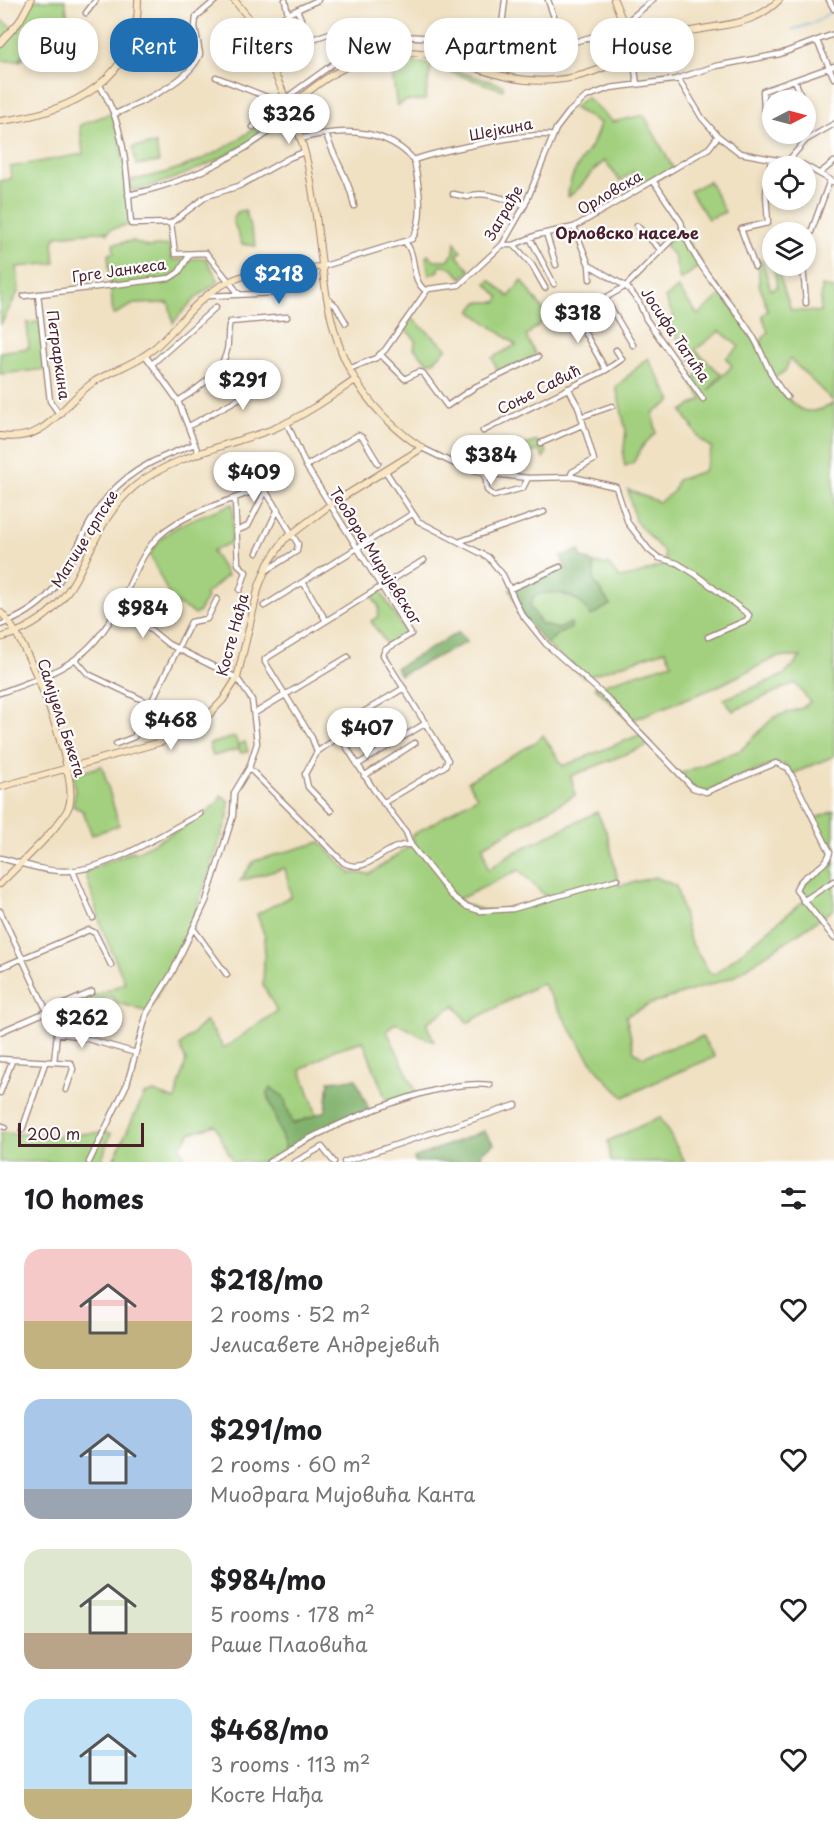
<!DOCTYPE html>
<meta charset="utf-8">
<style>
body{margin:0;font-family:"Playpen Sans",sans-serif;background:#f6f6f6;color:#202124;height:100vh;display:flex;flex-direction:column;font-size:22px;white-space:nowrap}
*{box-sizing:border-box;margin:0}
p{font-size:20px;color:#757577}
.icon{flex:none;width:33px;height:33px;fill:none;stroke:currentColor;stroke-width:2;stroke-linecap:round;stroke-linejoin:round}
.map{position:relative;height:1162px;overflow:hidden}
.drawer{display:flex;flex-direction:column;background:#fff;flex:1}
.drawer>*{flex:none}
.banner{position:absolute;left:18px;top:18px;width:798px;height:54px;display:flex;gap:12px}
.needle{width:39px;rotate:84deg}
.buttons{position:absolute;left:762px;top:90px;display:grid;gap:12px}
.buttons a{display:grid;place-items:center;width:54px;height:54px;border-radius:50%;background:#fff;box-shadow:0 3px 9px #0003;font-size:30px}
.scale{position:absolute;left:18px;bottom:15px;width:126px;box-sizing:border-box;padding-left:6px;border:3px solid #4a1f2b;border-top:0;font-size:16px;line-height:21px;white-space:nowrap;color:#4a1f2b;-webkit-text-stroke:4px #fff;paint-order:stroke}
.price{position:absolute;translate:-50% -51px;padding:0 14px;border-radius:21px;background:#fff;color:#222;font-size:20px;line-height:39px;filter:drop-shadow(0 2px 3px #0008)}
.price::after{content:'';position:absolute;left:50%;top:36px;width:18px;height:14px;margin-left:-9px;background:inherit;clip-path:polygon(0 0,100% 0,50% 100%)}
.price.current{background:#1f6fb2;color:#fff}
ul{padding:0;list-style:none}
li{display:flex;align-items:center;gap:18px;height:150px;padding:0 24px}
li span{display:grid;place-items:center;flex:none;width:168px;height:120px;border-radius:18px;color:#555}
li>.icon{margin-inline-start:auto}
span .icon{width:72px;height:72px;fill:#fffc;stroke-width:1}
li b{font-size:26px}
h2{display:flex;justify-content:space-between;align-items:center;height:72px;padding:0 24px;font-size:26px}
.pill{padding:0 21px;border-radius:24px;background:#fff;box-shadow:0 3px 9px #0003;font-size:21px;line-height:54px}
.pill.current{background:#1f6fb2;color:#fff}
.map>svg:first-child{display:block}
.green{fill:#a2d07e;stroke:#767854;stroke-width:1.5;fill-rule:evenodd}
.forest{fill:#81b26d;stroke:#66684c;stroke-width:1.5}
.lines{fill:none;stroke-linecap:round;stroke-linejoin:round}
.stream{stroke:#65acdc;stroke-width:1.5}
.street-casing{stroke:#9d8077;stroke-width:7}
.secondary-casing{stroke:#9d8077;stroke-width:8}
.street{stroke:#fff;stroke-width:4.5}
.secondary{stroke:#f9e7c3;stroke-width:6}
.labels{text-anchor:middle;stroke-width:4.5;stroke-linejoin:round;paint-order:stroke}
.street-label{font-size:15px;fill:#4a1f2b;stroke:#fff}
.neighbourhood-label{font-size:16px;font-weight:bold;fill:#4a1f2b;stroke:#fff}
</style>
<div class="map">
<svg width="834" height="1162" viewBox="0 0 834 1162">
<rect width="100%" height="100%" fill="#fff"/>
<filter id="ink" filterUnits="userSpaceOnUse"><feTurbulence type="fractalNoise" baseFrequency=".0167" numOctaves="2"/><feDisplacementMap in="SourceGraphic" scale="12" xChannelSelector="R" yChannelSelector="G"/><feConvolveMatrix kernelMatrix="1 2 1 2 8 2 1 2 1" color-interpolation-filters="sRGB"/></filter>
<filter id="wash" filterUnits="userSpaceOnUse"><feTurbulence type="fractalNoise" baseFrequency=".008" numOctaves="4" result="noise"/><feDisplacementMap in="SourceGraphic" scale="24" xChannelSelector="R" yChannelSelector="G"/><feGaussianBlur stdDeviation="1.35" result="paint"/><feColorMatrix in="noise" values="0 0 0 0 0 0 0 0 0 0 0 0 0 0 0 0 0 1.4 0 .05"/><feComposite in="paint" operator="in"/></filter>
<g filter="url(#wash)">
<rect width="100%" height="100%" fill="#f0e1c3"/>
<path class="green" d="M34 0H65L71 38 63 33 18 62 33 40 18 61H0V19L17 31Z
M390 61C433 60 463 74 503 85V90L431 66 425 100 406 101 397 106Z
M586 97 613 122 644 115 674 170 645 186 633 172 620 181 605 161C585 174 587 185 568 197 569 164 595 152 600 123L573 108Z
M114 112 119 128 131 224 111 229 107 234 106 231 56 236 53 243 55 263 17 267 19 290 0 326V181L11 179 10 167 83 154 80 125Z
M262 122 269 128 268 132C225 157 183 179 133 191L130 187 131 180C178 173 225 153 262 122Z
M156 144 159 162 136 165 133 147Z
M709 181 725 212 708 219 690 191Z
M245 210 256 246 242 244 233 221 237 212Z
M681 230 702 264 680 280 674 256 665 245Z
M133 241 148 247 169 245 172 260 206 258 219 282C199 293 187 306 173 323L169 303 134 304 113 315 108 254 114 253 113 244Z
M455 242 461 251 457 256 470 270 462 278C455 271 449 263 439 267V271L429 275 426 257 428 255 434 260H448L454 253Z
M762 261 771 290 777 287 774 266H781L780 278 791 310 820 312 822 286 834 289V402L790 359 785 371 773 379C792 404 802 423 834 403V756L792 774 785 765 776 763 706 792 697 790 679 774 741 750 774 717 802 708 810 702 795 683 733 711 724 699 784 675 801 657H777L714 688 629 721 595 687 672 663 665 650 584 678 546 644 558 634 571 628V624L558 629 541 624 530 606 534 596 552 590 582 602 610 605 594 581V563L609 565 619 578 636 575 665 564 664 552 635 521 628 490 659 502 673 492 677 480 704 471 712 448 700 439 682 411 702 399 691 382 700 372 668 325 674 317 665 298 678 288 698 315 722 294 758 345 768 332 762 315 768 311 759 284V268L753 262ZM720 331 739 347 726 358 732 366 708 391 721 374 695 350Z
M490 280 509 297 522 280 543 310 542 322 526 336 536 355 499 373 492 358 516 345 471 311 478 302H497L499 297 486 283Z
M409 316 447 348 433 362H427L414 348 416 340 402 326Z
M41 322 46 369 0 374V352L29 348 27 323Z
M648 358 672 401 653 413 656 433 644 444 633 463 625 466 623 456 626 431 616 387Z
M537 441 547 452 543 458 540 451H536L499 463 498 455Z
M233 504V535L230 543 212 551 227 575 205 595 207 598 198 613 195 614 172 601 150 555C162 525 205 515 233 504Z
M380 590 406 634 387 645 371 621 378 617 379 607 372 596Z
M642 734 651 744 571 776 575 795 483 846 488 870 509 855 597 812 608 836 619 886 655 877 676 886 690 941 709 972 715 974 806 899 801 886 834 862 830 849 813 819 834 811V909L733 977 648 1005 626 1016 634 1051 642 1057 702 1037 715 1057 666 1077 624 1097C588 1067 568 1021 542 983L467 1023 455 1005 426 1023 434 1041C418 1037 410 1028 395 1023L387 1031 417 1094 387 1102 363 1041 334 1050 301 1070 317 1115 293 1125 283 1096 267 1093 286 1150 265 1162H233L215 1125 190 1133 180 1146 187 1162 113 1161 144 1095 154 1092 175 1100 186 1061 180 1046 206 1021 224 1048 277 1011 263 985 265 937 257 914 291 896 285 868 240 881 254 861 320 842 350 873 370 874 411 845 414 841 411 836 477 797 468 781 536 742 543 735 563 766ZM519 870 547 898C511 908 492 920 457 900Z
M235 737 239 748V744L245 742 248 752 241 753 239 749 213 756 209 744Z
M102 766 119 825 92 835 83 811 73 806 75 793 73 775Z
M221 796 229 801 228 817 185 942 148 1012 115 1002 112 996 81 1008 78 1003 125 983 102 928 85 872 133 851 135 853 184 827V824C197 818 215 810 221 796Z
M660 1117 685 1162H611L608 1141Z
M105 1132 111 1133 101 1162H0V1133L56 1136Z"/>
<path class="forest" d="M580 550 581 557 594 563V581L610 605 591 616C576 593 560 588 534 596L530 606 541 624 558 629 571 623V628L558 634 546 644 523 617 510 589 560 567 566 569 561 556Z
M459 632 467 642 400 675 396 668Z
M356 1079 369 1110 332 1124 286 1150 267 1093 271 1088 283 1096 293 1124 326 1111 329 1081Z
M484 1131 494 1144 480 1153 484 1162H415L414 1158Z"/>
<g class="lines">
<path class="stream" d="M792 30 816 22 834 9"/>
</g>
</g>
<g filter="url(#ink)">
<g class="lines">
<g class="street-casing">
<path id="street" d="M285 0 288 14
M548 0 564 45
M829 0 834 9
M297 10 310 40 333 32
M86 13 96 0
M624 24 653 0
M257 34 288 14 318 0
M500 41 505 0
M817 41 834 78
M633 55 637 84
M216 77 277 101 275 107 253 127
M678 78 702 118 718 136 740 153 804 165 834 182
M795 80 802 99
M99 84C126 126 127 175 131 224L171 223 207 196 239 186 289 158 304 152
M290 95 358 46 383 35 564 45 625 27
M764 109 763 91 834 66
M115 114C139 103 191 81 200 54L195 27 196 17 216 0
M271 124 288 109
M326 134C334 159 350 180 354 206
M300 139C340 128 384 127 414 160
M414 160C436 152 534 130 553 136
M788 161 806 140 834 124
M820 173 834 162
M654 182 681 222C691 266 733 301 755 340 766 360 771 380 787 397
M453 194 468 197C482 189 510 201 525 205
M128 195C181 184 230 161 273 129L265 117
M171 223 175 254 206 253 239 294
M637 226 661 250
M574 227 589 265 590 279
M546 233 556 265
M530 238 554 284
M405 242C418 256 409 279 426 291
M502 245H514L537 235 574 227 709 148 718 136
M514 245 532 265 545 288
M806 246 830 180
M589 265 625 286
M803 266 806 303
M321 267 412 239C426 220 418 181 414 160
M755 267 741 229 768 223 766 193 771 159
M626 286 639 302 646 319 703 399
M38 294 50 401 60 415
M24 296 170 278 179 272 190 254
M207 296 278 293 282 285 280 270
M327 298 336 306 346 323
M572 304 578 321 606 370
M633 345 607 302V297L626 286 681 230
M380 354 405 379 418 372 423 373 447 406 475 387 538 357
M145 355 178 401 199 455
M152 364 216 307
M349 369 376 358 385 350 428 289 459 285 502 245 525 205 556 129 569 112 586 97 610 88 673 80 716 66 780 54 834 34
M568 388 578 406 594 460 572 472 570 477
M178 401C195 391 223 372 227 350 229 341 227 330 230 322L287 317
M581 417 612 406
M287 423 306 466 411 634 385 650 383 655 448 760 445 766 383 803
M189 426 264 385 267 382V375
M483 431 606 370 622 359 616 350
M541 443 582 425
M422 448 455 464 485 473 528 478 573 477 616 487 628 523 649 550 659 558 677 563 695 574 749 615 747 620 708 637
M306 466 358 435 363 438 378 463
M251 467 298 544 297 551 264 572
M386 472 418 521 488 557 503 575 521 613 546 644 607 698 693 788 706 792 776 763 788 768 830 852C826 871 800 873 796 890L834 938
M485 473 487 490 494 496 523 488 528 478
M235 499 238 564 246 572 240 590
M236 531 248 526 266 490
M461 541 544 512
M257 553 278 509
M303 582 325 619
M510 589 560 567
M264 606 412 514
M0 625C75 598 66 546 109 495 132 468 163 456 195 444
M76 660 88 674 193 724
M0 693C69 668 93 659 127 590 136 571 144 550 160 535 187 511 231 501 264 487
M255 713 348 657
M337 738 342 740 374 790 406 832 411 845
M116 744 134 737 191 622 207 619 217 599
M317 752 312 738 265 662V659L424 560
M357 765 426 723
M249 768 344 863C368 876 386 842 411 845L451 895 465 906 480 911 513 909 618 879
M364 776 415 743
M331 811 308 787 305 774 317 752 337 738 340 726 404 688
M0 858C21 863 42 871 64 871 108 871 161 834 200 814
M73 871 93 918
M803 901 834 881
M0 911 57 1033
M193 928 227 975
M0 968 89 930 95 933 111 965
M0 1032 92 992
M57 1033 77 1036 136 1053
M0 1059 71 1063 73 1069 66 1090
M54 1062 57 1033
M0 1093 12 1061
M0 1125 5 1127
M22 1130 45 1063
M89 1162 127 1084 147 1013 172 973 206 901 233 816 234 793 249 768 257 743 252 700 237 678 168 644 135 617 118 609
M269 1162C314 1131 436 1077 490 1085
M295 1162 322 1147 334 1162
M344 1162 516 1105"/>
</g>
<g class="secondary-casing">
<path id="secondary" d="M614 0 628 34 633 55
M0 43 19 22 31 0
M288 109C335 66 383 38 449 59 484 71 517 84 555 80 607 76 635 46 682 33 716 24 752 28 779 0
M0 121C70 113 139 80 138 0
M0 436C50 443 60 404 95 381 113 370 135 364 152 350 178 329 194 299 226 283 256 268 289 270 321 267
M0 612C26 633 80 775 69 806 62 826 16 867 0 884
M0 638C92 612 76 535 135 486 170 457 230 445 273 429 302 417 329 398 355 380
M0 787 168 740 200 724 223 700 237 678 259 586 268 564 284 540 330 505 422 448C311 373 331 280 308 166 299 121 275 76 257 34L248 17 234 0"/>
</g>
<use href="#street" class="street"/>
<use href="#secondary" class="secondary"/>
</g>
</g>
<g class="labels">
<g class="street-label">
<text transform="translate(501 130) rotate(-11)" y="5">Шејкина</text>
<text transform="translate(610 193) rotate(-30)" y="5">Орловска</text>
<text transform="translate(504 213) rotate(-60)" y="5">Заграђе</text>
<text transform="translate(119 271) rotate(-8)" y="5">Грге Јанкеса</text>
<text transform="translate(675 335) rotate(56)" y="5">Јосифа Татића</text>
<text transform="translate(58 355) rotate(82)" y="5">Петраркина</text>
<text transform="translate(539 390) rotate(-27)" y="5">Соње Савић</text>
<text transform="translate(85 539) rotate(-58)" y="5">Матице српске</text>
<text transform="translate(375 556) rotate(58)" y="5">Теодора Миријевског</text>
<text transform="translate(233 635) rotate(-75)" y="5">Косте Нађа</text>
<text transform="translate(61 718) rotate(72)" y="5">Самјуела Бекета</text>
</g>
<g class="neighbourhood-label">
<text x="627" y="239">Орловско насеље</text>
</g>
</g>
</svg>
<div class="buttons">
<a><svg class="needle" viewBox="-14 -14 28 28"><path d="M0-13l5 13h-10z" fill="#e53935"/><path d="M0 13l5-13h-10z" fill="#757577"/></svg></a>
<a><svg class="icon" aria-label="locate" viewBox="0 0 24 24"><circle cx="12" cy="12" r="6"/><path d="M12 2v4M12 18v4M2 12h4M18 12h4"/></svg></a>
<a><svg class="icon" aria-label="layers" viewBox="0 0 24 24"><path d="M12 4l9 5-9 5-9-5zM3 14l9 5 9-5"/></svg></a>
</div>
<div class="scale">200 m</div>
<b class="price" style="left:289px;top:145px">$326</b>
<b class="price current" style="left:279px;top:305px">$218</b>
<b class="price" style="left:578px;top:344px">$318</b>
<b class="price" style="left:243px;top:411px">$291</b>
<b class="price" style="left:491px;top:486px">$384</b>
<b class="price" style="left:254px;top:503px">$409</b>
<b class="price" style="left:143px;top:639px">$984</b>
<b class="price" style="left:171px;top:751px">$468</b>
<b class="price" style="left:367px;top:759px">$407</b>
<b class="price" style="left:82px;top:1049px">$262</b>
<div class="banner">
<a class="pill">Buy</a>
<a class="pill current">Rent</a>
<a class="pill">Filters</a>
<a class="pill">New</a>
<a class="pill">Apartment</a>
<a class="pill">House</a>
</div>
</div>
<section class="drawer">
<h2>10 homes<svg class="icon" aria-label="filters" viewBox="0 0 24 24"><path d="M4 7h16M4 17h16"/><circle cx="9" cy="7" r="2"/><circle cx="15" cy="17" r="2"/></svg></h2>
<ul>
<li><span style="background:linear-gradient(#f6c9c9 60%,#c2b280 0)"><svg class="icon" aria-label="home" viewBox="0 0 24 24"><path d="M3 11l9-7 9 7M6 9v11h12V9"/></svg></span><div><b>$218/mo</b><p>2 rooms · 52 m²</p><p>Јелисавете Андрејевић</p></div><svg class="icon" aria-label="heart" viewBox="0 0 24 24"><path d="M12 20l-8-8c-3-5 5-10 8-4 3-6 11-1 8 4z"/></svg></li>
<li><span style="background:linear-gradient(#a9c7e8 75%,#9aa5b1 0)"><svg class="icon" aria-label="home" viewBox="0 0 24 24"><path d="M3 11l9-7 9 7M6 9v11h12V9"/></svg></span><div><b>$291/mo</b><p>2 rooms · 60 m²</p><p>Миодрага Мијовића Канта</p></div><svg class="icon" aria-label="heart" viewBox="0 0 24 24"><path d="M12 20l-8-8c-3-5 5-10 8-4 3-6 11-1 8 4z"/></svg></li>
<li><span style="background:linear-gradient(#dfe7d0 70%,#b9a48a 0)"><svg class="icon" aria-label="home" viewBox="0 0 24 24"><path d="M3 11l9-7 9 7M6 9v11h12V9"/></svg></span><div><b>$984/mo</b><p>5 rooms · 178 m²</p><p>Раше Плаовића</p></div><svg class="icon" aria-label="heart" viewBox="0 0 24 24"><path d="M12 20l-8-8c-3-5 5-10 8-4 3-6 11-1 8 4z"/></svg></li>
<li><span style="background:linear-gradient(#bfe0f5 75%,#c2b280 0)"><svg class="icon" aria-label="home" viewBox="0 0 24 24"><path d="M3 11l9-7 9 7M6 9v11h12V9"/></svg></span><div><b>$468/mo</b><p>3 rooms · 113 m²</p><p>Косте Нађа</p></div><svg class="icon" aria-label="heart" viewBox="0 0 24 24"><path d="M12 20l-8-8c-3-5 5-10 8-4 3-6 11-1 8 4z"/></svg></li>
</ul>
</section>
